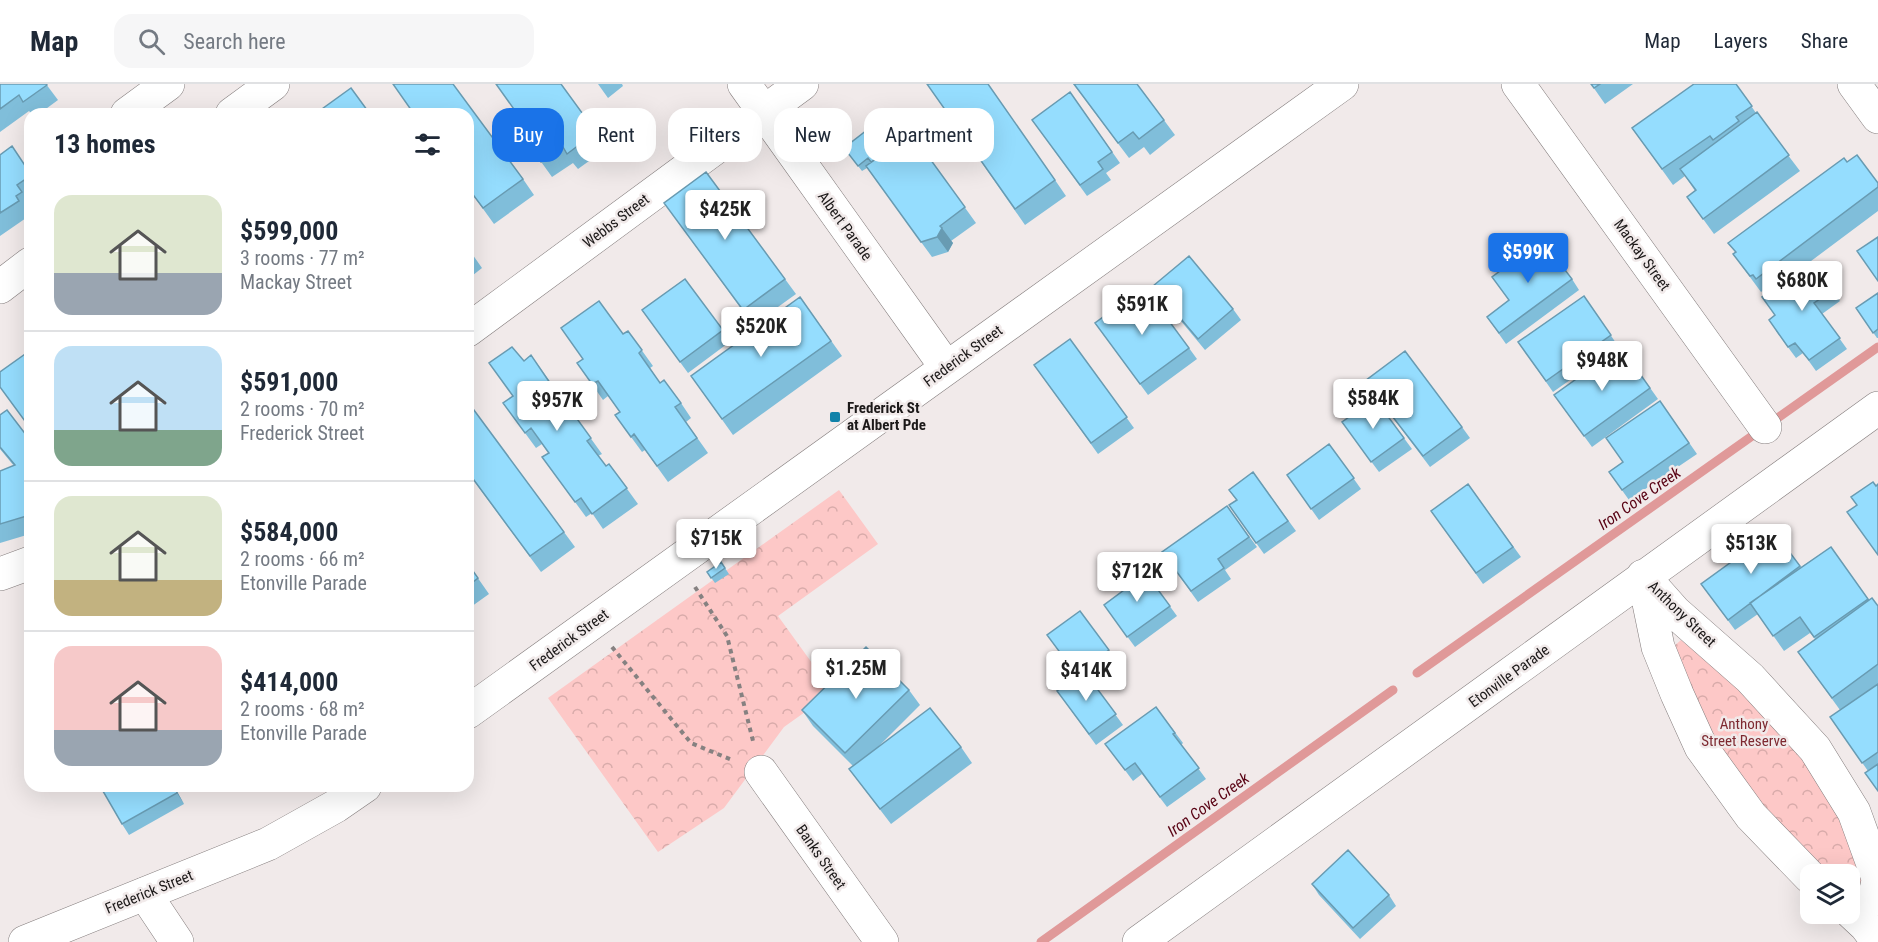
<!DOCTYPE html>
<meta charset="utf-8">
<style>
body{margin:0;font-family:"Roboto Condensed",sans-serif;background:#f6f6f7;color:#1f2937;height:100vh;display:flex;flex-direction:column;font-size:22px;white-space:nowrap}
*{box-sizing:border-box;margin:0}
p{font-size:20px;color:#747a83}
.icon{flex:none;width:33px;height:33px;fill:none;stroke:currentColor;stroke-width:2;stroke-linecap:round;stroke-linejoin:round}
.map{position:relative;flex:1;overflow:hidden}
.drawer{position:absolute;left:24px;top:24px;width:450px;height:684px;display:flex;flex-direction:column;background:#fff;border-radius:18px;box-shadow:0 6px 24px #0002}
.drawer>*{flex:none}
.hud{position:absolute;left:492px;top:24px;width:570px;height:54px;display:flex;gap:12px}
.buttons{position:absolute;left:1800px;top:780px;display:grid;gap:12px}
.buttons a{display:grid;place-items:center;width:60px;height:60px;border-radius:12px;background:#fff;box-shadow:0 6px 24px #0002;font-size:30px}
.price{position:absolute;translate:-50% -51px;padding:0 14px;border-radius:6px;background:#fff;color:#222;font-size:20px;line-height:39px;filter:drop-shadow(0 2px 3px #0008)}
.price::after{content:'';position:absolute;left:50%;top:36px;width:18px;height:14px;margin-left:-9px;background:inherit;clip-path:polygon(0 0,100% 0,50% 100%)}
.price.active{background:#1a73e8;color:#fff}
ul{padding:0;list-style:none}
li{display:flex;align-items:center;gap:18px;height:150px;padding:0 30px}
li+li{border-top:2px solid #e0e1e3}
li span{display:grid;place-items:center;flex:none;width:168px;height:120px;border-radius:18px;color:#555}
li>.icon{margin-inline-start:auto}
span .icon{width:72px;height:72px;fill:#fffc;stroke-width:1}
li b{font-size:26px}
h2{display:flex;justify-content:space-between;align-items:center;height:72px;padding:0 30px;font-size:26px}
.pill{padding:0 21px;border-radius:18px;background:#fff;box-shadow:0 6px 24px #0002;font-size:21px;line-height:54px}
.pill.active{background:#1a73e8;color:#fff}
header{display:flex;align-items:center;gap:36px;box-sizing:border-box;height:84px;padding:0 30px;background:#fff;border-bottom:2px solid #e0e1e3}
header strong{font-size:28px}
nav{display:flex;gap:33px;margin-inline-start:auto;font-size:21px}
.search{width:420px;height:54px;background:#f6f6f7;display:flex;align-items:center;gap:15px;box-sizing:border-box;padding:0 21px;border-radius:18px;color:#747a83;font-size:22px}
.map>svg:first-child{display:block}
.forest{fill:url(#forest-crowns)}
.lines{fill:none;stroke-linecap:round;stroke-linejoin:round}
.stream{stroke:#e09999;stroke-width:9}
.minor-casing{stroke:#847d7d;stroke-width:34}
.major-casing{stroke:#847d7d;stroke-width:34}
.path{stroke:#868181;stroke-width:4;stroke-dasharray:4.5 4.5;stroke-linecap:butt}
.minor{stroke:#fff;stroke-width:33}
.major{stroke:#fff;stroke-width:33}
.wall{fill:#80beda}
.shaded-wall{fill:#689bb2}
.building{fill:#95ddfe;stroke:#689bb2;stroke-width:1.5}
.poi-dot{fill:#1182a9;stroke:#f1eaea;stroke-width:2}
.labels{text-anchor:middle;stroke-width:5;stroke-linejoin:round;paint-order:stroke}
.street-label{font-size:15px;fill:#1c1919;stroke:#f1eaea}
.poi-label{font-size:15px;font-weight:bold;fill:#1c1919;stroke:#f1eaea;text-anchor:start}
.park-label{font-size:15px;fill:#7e2a31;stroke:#f1eaea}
.water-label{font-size:16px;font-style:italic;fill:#580213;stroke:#f1eaea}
</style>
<header>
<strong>Map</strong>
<div class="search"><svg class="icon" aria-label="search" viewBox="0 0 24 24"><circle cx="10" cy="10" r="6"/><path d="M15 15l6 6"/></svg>Search here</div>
<nav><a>Map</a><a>Layers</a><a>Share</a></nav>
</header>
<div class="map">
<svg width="1878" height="858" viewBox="0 0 1878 858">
<defs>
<pattern id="forest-crowns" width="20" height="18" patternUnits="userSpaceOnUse" patternTransform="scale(1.5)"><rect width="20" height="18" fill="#fdc8c7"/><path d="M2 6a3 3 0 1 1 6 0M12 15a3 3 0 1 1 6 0" fill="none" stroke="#d8abaa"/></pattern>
</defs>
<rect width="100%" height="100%" fill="#f1eaea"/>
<path class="forest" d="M839 406 878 460 778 532 833 608 784 643 724 724 658 768 548 614Z
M1681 556 1766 625 1834 719 1868 801 1850 812V790H1823L1775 745 1712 660 1673 563Z"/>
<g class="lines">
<path class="stream" d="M1417 589 1878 263
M1041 858 1393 606"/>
<g class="minor-casing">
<path id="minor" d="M744 0 946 283
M1518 0 1765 343
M1854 0 1878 33
M127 30 168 0
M232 30 273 0
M0 203 30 180
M468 246 802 0
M0 490 30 479
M1643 492 1675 528 1750 594 1815 665 1854 728 1878 794
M1644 495 1658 563 1677 610 1701 663 1751 732 1810 793
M761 688 882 858
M145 810 177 858
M1850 823C1869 824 1876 814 1878 795
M1850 827 1866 842 1878 858
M1139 858C1386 681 1631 501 1878 324"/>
</g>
<g class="major-casing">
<path id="major" d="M468 628 1342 0
M25 858 268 760 336 722 365 702"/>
</g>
<path class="path" d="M695 503 727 552 753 657
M612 563 691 659 732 676"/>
<use href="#minor" class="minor"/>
<use href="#major" class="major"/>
</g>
<path class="wall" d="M0 0H46L58 16 39 30H32L29 27 0 48Z
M561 0 607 64 578 85 573 79 552 93 524 54 531 49Z
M598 0H622L623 2 608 14Z
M927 0 1055 96 1066 112 1025 141Z
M1073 0H1137L1175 51 1150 71 1144 63 1129 74Z
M1591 0H1633L1605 20Z
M1736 0 1756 29 1800 87 1714 150 1687 113 1695 107 1685 92 1673 101 1632 44Z
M1070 8 1120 79 1106 89 1111 96 1087 112 1032 36Z
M912 50 976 139 951 157 953 159 948 168 932 173 867 84 862 87 844 64 894 62Z
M0 71 30 88V115L28 117 30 120V126L27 128 29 132 0 152Z
M1847 78 1878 99V127L1799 186 1811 178 1840 217 1822 230 1847 265 1816 287 1803 269 1796 274 1776 247 1775 231 1766 210 1764 206 1761 208 1744 185 1733 170 1735 168 1728 159Z
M523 95 534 111 494 140 468 104Z
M675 134 785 195 796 210 753 241Z
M468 164 482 184 468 195Z
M1492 193 1572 195 1579 206 1506 260 1487 233 1509 216Z
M685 195 731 257 688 289 642 226Z
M1153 202 1233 225 1241 236 1205 266 1161 213Z
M1878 209V254H1877L1856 224Z
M1584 212 1618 262 1553 308 1518 258Z
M800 213 842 272 733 351 691 292Z
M628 247 653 282 650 284 660 299 681 319 691 334 686 338 708 369 668 398 645 366 642 368 615 331 620 328 608 312 603 316 577 279Z
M1103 250 1189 264 1197 275 1148 311Z
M1070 255 1134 344 1098 370 1034 281Z
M1621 263 1658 315 1592 363 1554 311Z
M531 271 602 370 598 372 606 382 609 380 638 420 603 445 592 429 586 433 542 373 548 369 542 360 536 364 503 319 513 312 524 277Z
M1365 297 1462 343 1470 354 1430 383Z
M1375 315 1412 365 1379 388 1342 338Z
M1660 317 1697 370 1629 416 1609 388 1623 378Z
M468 318 575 463 541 488 468 389Z
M0 331 30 356V450L0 459V387L14 382 0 365Z
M1329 360 1361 405 1319 436 1287 391Z
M1253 388 1296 447 1264 470 1229 421 1236 416 1229 406Z
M1468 400 1521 473 1483 500 1431 427Z
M1227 422 1257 463 1225 486 1231 495 1198 518 1162 468Z
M1774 447 1801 483 1831 463 1869 516 1878 522V707L1868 687 1830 633 1840 626 1798 568 1815 555 1810 549 1784 567 1758 530 1735 546 1701 500Z
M721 478 729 490 715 499 707 488Z
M468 480 489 510 468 525Z
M1139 480 1177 532 1135 563 1104 521 1132 500Z
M1080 527 1116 577 1090 596 1123 641 1096 661 1057 607 1077 592 1047 551Z
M909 606 920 621 875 666 961 663 972 679 891 740 849 685 853 682 813 642 802 626Z
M1156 623 1183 659 1181 661 1206 695 1167 723 1142 690 1133 697 1113 670Z
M174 702 184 720 129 751 122 740Z
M1312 800 1389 811 1396 822 1360 855 1319 811Z"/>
<path class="shaded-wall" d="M942 144 953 159 948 168 937 153Z
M173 702H174L184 720 177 709Z"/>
<path class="building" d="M0 0H46L47 1 23 18 19 11 0 25Z
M393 0H453L523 95 483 124 468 104V30H414Z
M496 0H561L596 48 567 70 563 63 541 78 524 54 531 49Z
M927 0H988L1055 96 1015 125Z
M1074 0H1137L1164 36 1139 55 1133 48 1118 59Z
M1591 0H1600L1594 4Z
M1694 0H1736L1752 22 1736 33 1739 37 1713 56 1710 52 1662 85 1632 44Z
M351 4 370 30H315Z
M1070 8 1112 68 1098 78 1103 85 1080 101 1032 36Z
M1757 28 1789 71 1703 135 1687 113 1696 106 1680 85Z
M876 39 894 62 871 78 868 74 858 82 844 64Z
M912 50 965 123 940 142 942 144 937 153 921 158 866 82Z
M12 62 30 89V92L17 101 22 108 16 112 19 117 0 129V71Z
M1857 71 1878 99V103L1756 195 1753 191 1750 192 1733 170 1736 168 1728 159 1844 74 1847 78Z
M706 88 785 195 743 226 664 119Z
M1878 153V197L1857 167Z
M1542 156 1572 195 1499 249 1487 233 1509 216 1492 193Z
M468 164 471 169 468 171Z
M1189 172 1233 225 1198 255 1153 202Z
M1811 178 1832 207 1814 219 1840 254 1809 276 1795 259 1788 263 1769 236 1775 231 1762 213Z
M685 195 723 246 680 278 642 226Z
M1144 203 1189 264 1140 300 1095 239Z
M1878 209V245L1873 249 1856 224Z
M1584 212 1611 251 1546 297 1518 258Z
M800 213 831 257 722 335 691 292Z
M599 217 623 250 628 247 642 266 639 269 660 299 664 296 681 319 675 323 697 354 657 382 634 350 631 353 615 331 620 328 598 297 592 300 577 279 583 275 561 244Z
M1070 255 1127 333 1091 359 1034 281Z
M512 263 524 277 531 271 550 299 548 300 556 311 559 310 591 354 587 357 606 382 609 380 627 404 592 430 581 414 575 418 542 373 549 369 531 344 525 349 503 319 513 312 489 279Z
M1621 263 1650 304 1584 352 1554 311Z
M1405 267 1462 343 1423 372 1365 297Z
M28 268 30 271V344L0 303V288Z
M1375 315 1404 354 1371 378 1342 338Z
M1660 317 1689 359 1622 406 1609 388 1623 378 1606 354Z
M468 318 564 448 530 472 468 388Z
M7 326 30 356V431L0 440V387L15 381 0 363V331Z
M1329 360 1354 394 1311 425 1287 391Z
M1253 388 1288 437 1256 459 1229 421 1237 416 1229 406Z
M1873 398 1876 402 1878 400V471L1847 428 1857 421 1851 413Z
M1468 400 1513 463 1476 489 1431 427Z
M1227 422 1249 453 1218 475 1224 484 1191 507 1162 468Z
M1774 447 1800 482 1728 536 1701 500Z
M1831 463 1868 515 1814 553 1800 533 1773 552 1750 519Z
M721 478 725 484 711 494 707 488Z
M468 480 478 494 468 502Z
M1139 480 1170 522 1127 553 1104 521 1132 500 1125 491Z
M1872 514 1878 522V580L1832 614 1798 568Z
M1080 527 1109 566 1076 590 1047 551Z
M866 563 909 606 845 669 802 626Z
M1084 587 1116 630 1089 650 1057 607Z
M1878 600V668L1862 679 1830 633Z
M1156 623 1175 649 1173 650 1199 684 1160 713 1135 679 1125 686 1105 660Z
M930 624 961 663 880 725 849 685Z
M1878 680V707L1865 689Z
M100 702H173L177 709 122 740Z
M1348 766 1389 811 1353 844 1312 800Z"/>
<rect class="poi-dot" x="829" y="327" width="12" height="12" rx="3"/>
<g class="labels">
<g class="street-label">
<text transform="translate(616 137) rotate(-37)" y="5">Webbs Street</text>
<text transform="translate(845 142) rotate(54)" y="5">Albert Parade</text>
<text transform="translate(1642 171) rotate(54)" y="5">Mackay Street</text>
<text transform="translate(963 272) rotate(-36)" y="5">Frederick Street</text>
<text transform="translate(1682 530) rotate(44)" y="5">Anthony Street</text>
<text transform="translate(569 556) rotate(-36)" y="5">Frederick Street</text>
<text transform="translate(1509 592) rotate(-36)" y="5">Etonville Parade</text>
<text transform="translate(821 773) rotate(55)" y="5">Banks Street</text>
<text transform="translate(149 808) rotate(-22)" y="5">Frederick Street</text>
</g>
<g class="poi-label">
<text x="847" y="329">Frederick St<tspan x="847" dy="17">at Albert Pde</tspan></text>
</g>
<g class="park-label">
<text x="1744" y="645">Anthony<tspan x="1744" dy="17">Street Reserve</tspan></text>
</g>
<g class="water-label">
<text transform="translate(1639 414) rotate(-35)" y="6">Iron Cove Creek</text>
<text transform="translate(1208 720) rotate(-36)" y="6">Iron Cove Creek</text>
</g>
</g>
</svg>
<div class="buttons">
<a><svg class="icon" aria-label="layers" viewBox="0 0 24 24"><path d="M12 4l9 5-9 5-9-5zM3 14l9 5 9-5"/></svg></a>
</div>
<b class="price" style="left:725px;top:157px">$425K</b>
<b class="price active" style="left:1528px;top:200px">$599K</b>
<b class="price" style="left:1802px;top:228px">$680K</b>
<b class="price" style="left:1142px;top:252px">$591K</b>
<b class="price" style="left:761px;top:274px">$520K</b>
<b class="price" style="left:1602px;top:308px">$948K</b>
<b class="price" style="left:1373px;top:346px">$584K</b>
<b class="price" style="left:557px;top:348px">$957K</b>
<b class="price" style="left:716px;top:486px">$715K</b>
<b class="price" style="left:1751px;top:491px">$513K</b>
<b class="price" style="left:1137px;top:519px">$712K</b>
<b class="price" style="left:856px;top:616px">$1.25M</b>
<b class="price" style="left:1086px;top:618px">$414K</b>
<div class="hud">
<a class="pill active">Buy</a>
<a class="pill">Rent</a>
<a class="pill">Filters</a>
<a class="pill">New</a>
<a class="pill">Apartment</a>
</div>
<section class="drawer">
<h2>13 homes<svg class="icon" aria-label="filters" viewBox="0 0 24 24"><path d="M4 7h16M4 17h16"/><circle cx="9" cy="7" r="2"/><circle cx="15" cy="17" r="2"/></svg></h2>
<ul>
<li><span style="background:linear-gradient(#dfe7d0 65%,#9aa5b1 0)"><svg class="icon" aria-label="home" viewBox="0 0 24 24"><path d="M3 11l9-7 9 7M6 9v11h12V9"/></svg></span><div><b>$599,000</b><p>3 rooms · 77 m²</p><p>Mackay Street</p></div></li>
<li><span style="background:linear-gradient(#bfe0f5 70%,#7fa58c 0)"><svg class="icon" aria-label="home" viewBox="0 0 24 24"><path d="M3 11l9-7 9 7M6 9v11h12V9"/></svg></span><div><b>$591,000</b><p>2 rooms · 70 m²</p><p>Frederick Street</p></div></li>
<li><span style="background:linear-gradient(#dfe7d0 70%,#c2b280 0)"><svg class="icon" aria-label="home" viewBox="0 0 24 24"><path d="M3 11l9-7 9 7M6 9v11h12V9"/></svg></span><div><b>$584,000</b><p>2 rooms · 66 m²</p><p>Etonville Parade</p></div></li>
<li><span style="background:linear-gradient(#f6c9c9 70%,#9aa5b1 0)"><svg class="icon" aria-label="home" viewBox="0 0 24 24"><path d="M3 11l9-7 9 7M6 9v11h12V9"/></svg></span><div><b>$414,000</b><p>2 rooms · 68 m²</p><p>Etonville Parade</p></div></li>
</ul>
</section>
</div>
